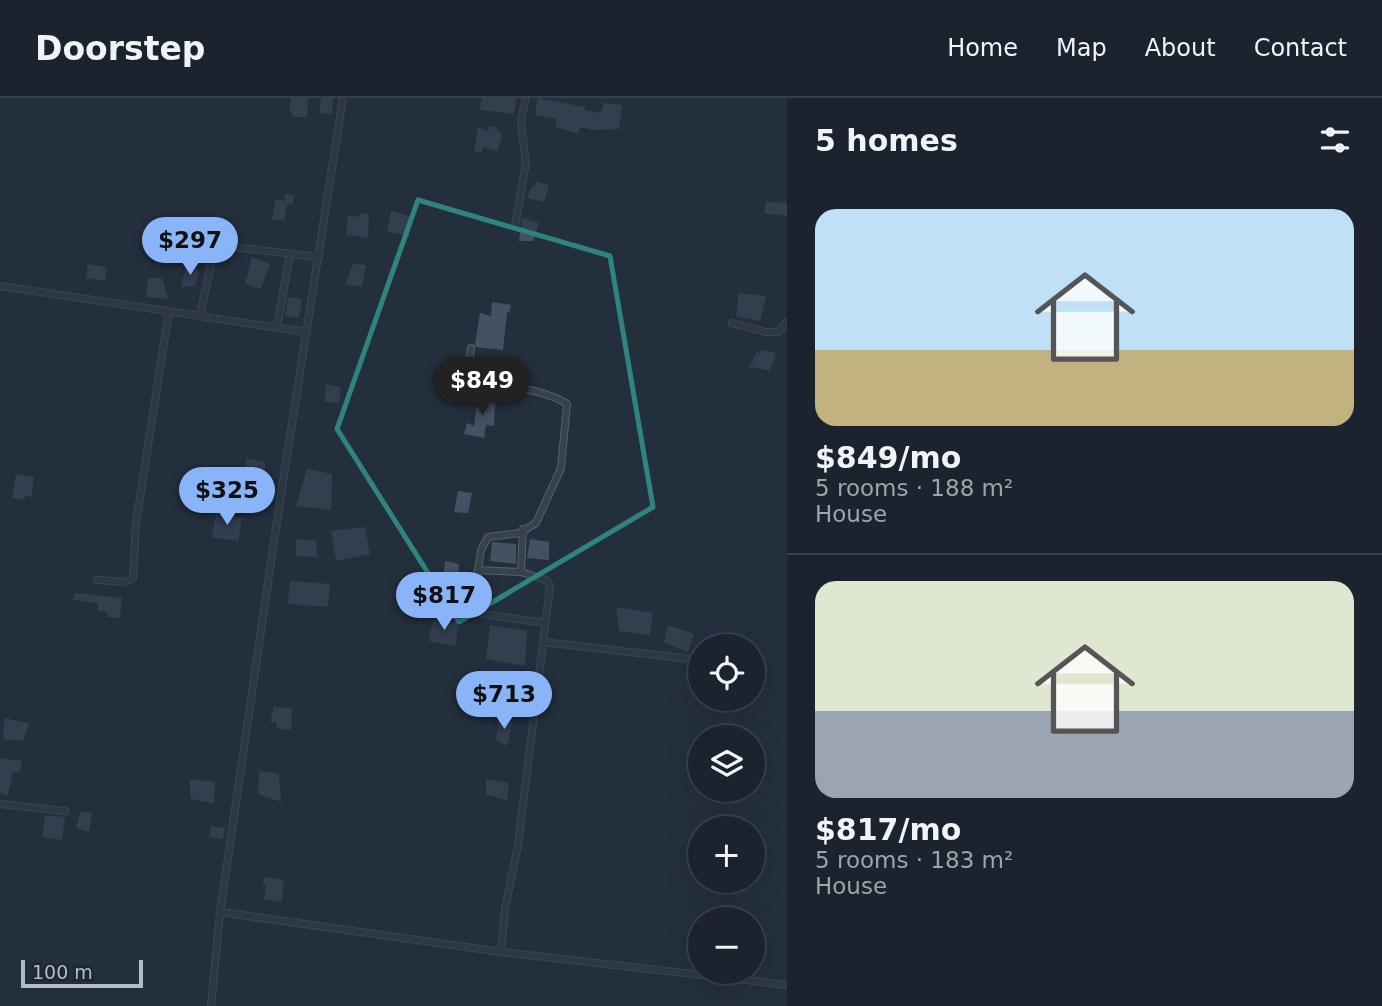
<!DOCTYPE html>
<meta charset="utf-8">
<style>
body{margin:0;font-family:"DejaVu Sans",sans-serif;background:#242b36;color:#f1f3f6;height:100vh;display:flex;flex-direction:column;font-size:26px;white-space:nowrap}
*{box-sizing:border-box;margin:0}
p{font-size:23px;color:#a0a4aa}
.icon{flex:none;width:38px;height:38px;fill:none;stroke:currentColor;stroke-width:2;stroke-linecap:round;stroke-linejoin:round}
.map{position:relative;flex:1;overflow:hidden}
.drawer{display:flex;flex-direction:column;background:#1b232e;width:595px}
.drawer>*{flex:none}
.controls{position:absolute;left:688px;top:536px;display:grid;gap:14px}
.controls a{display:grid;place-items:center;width:77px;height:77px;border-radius:50%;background:#1b232e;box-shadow:0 7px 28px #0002,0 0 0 2px #39404a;font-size:35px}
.scale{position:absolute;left:21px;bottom:18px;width:122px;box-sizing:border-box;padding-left:7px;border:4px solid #b4bcc9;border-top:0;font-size:19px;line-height:24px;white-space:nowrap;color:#b4bcc9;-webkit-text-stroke:5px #1d2633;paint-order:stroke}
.price{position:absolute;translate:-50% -60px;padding:0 16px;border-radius:24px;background:#8ab4f8;color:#111;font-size:23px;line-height:46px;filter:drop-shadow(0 2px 4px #0008)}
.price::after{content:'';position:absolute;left:50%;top:42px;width:21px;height:16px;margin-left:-10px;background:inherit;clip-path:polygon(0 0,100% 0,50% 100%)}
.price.current{background:#222;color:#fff}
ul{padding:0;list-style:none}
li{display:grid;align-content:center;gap:14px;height:371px;padding:0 28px}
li+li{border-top:2px solid #39404a}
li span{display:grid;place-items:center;height:217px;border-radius:21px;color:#555}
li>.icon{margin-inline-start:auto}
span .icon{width:126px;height:126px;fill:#fffc;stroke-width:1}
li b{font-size:30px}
h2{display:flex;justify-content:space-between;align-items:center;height:84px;padding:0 28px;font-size:30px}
header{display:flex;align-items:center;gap:42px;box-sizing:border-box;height:98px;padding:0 35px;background:#1b232e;border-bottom:2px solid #39404a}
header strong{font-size:33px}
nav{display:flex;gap:38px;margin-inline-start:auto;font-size:24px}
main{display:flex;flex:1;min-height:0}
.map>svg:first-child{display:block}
.building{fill:#455162}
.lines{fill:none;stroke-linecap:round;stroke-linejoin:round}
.minor-casing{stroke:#565f6c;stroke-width:8}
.minor{stroke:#38414e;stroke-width:6}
.marked{fill:none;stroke:#308480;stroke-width:5;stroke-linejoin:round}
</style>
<header>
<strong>Doorstep</strong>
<nav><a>Home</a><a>Map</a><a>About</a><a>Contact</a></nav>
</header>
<main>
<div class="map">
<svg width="787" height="908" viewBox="0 0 787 908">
<rect width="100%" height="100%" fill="#242f3e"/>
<path class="building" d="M291 0H308L307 19H293L289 10Z
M321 0H333L332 16 319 15Z
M482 0H516L514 16 479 12Z
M538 0 585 9V12L601 15 604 5 622 7 619 31 593 32 580 29 578 36 555 29 557 21 535 17Z
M497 28V33L502 35 498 53 483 49 482 54H474L478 29 488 33 489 29Z
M536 83 549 87 544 104 527 100 532 88 535 89Z
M285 96 294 97 293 106 287 107 284 123 272 121 276 101 285 103Z
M766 104 787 105V118L764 115Z
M391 113 410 118 409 138 387 134Z
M361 115 369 116 368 140 346 137 348 117 360 119Z
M522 120 539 125 533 143H519Z
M252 159 270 166 261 191 245 186Z
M88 166 107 169 105 183 86 180Z
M353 166 366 167 362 188 345 187Z
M186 168 199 172 195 188 181 189Z
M148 180H162L168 201 146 199Z
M739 195 766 198 760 223 736 218Z
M288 199 302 201 299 220 285 218Z
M492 204 511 207 509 214H507L503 252 476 249 475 247 480 215 491 218Z
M761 252 776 255 770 273 749 269 757 254 761 255Z
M326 286 341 289 339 305 325 304Z
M478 298 495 301 494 328 486 327 484 340 464 336 467 325 474 328Z
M246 360 265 364 266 386 244 388Z
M307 371 332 376 331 412 296 408Z
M16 376 34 379 31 399 25 398V402L12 400Z
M458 393 472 395 468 415 454 414Z
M216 415 242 420 238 443 212 439Z
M365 429 370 456 336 463 331 433Z
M296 441 316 442 317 459 296 458Z
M530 441 549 444V462L527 460Z
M492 444 516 446V466L490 463Z
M445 463 459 466 458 482H455L454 487H448V483H443Z
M290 483 330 486 328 509 288 506Z
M75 495 122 500 120 520 107 519V514L98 513V505L73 502Z
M616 509 653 515 650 537 619 533Z
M433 521 458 524 456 548 429 543Z
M490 527 527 533 525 568 486 561Z
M668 527 694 536 688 554 664 545Z
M274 609 292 610 291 632 276 630 277 624H270Z
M499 619 513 624 507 648 496 641Z
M4 620 29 625 23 643 3 641Z
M0 660 22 663 20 674H13L8 697 0 695Z
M259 673 279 676 281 704 258 696Z
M189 681 215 684 214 706 191 701Z
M486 681 509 685 507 702 486 697Z
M80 714 92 715 89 734 76 730Z
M45 717 65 719 62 742 42 739Z
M211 728 225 730 223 741 209 739Z
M264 779 284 782 281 804 264 802 266 787H263Z"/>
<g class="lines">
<g class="minor-casing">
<path id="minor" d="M515 128 526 65 521 23 526 0
M0 188 306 234
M200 218 215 147 319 159
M732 225 766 234H778L787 224
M277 229 290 156
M471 250 467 284C493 284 547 292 567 306L561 370 536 425 520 435 488 439 481 452 478 472 521 474 546 482 550 488 518 747 505 811 501 854
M478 472 474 508 483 516 545 525
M521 474 523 431
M97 482 125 484 133 480 136 425 169 213
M543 544 700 562
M0 706 65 713
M220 814 501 854 787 887
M211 908 220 814 281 396 343 0"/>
</g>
<use href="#minor" class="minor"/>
</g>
<path d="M0 0H787V908H0ZM418 102 610 158 653 409 459 524 337 331Z" fill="#242f3e" fill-opacity=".55" fill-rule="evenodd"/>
<path class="marked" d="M418 102 610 158 653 409 459 524 337 331Z"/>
</svg>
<div class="controls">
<a><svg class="icon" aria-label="locate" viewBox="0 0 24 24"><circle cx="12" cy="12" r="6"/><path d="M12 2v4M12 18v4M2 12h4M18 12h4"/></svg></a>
<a><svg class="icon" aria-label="layers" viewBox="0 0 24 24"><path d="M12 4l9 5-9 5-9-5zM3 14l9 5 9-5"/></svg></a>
<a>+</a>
<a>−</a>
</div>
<div class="scale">100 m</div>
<b class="price" style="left:190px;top:179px">$297</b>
<b class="price current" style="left:482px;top:319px">$849</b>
<b class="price" style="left:227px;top:429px">$325</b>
<b class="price" style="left:444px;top:534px">$817</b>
<b class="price" style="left:504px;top:633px">$713</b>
</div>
<section class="drawer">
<h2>5 homes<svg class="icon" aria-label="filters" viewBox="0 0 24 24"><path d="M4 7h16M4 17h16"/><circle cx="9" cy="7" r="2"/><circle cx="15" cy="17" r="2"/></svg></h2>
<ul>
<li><span style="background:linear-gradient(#bfe0f5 65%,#c2b280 0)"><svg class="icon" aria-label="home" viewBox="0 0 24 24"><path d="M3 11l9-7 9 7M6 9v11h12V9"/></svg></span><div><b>$849/mo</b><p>5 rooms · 188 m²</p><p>House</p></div></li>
<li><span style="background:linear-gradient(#dfe7d0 60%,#9aa5b1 0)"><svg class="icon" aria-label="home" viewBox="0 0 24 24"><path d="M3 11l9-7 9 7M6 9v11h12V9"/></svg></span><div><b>$817/mo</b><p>5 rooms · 183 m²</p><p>House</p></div></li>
</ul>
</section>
</main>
